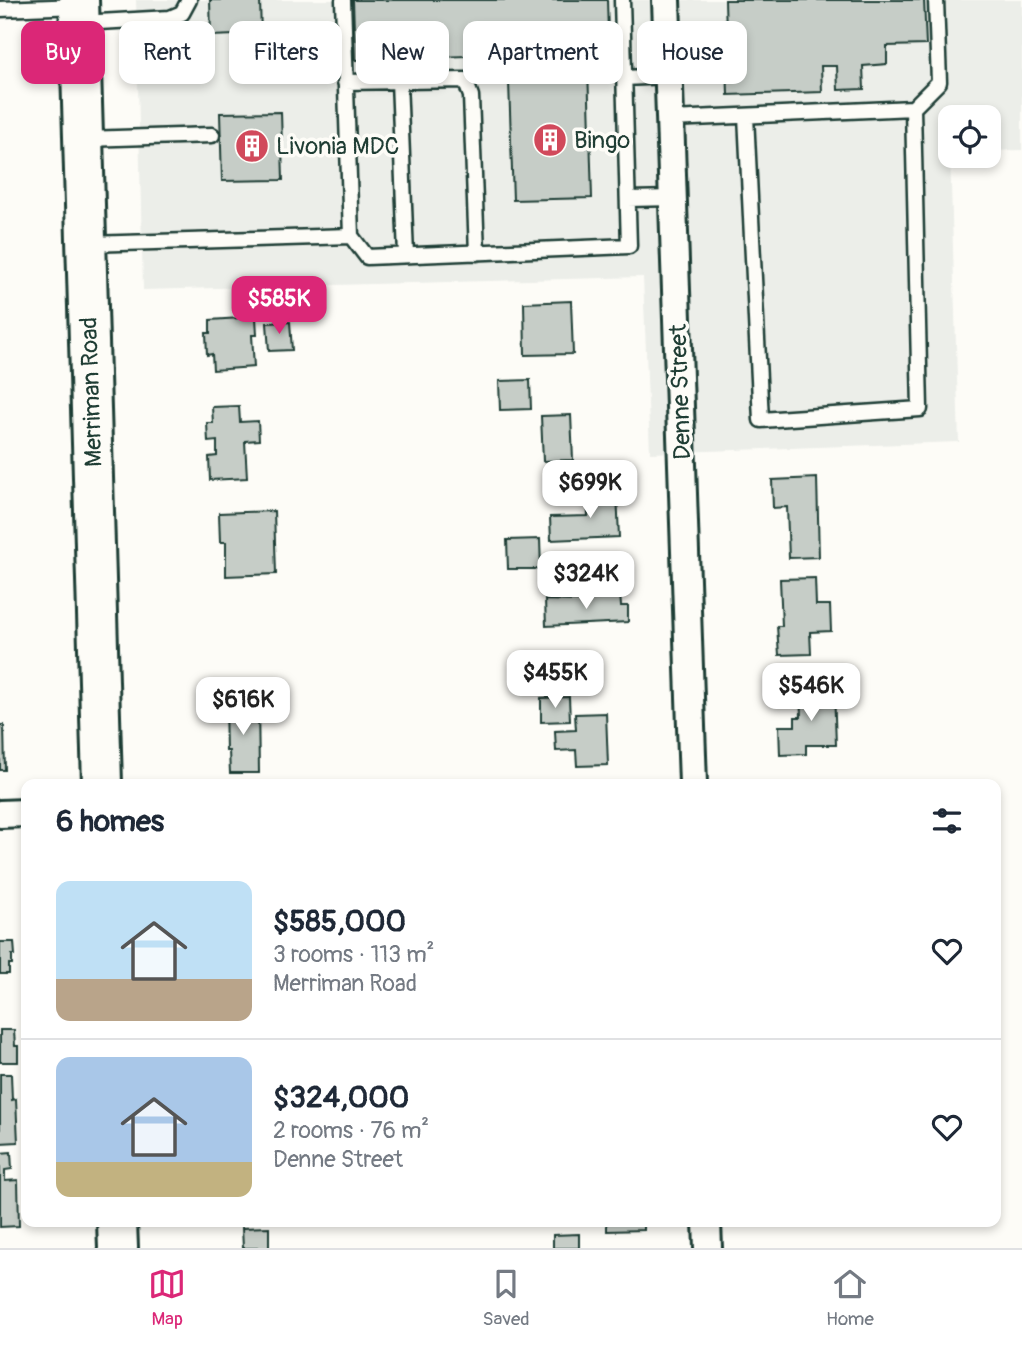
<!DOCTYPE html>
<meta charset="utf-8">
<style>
body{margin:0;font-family:Pangolin,sans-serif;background:#f2f2f3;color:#1f2937;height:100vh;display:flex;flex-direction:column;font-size:26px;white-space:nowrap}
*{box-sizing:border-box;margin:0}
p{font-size:23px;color:#747a83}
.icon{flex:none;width:38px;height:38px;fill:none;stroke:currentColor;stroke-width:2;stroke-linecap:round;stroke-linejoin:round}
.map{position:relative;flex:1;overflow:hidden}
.panel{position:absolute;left:21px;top:779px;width:980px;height:448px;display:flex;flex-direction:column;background:#fff;border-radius:14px;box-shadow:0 4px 10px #0003}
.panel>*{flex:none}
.guide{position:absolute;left:21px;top:21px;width:980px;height:63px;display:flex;gap:14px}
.buttons{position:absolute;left:938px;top:105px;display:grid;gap:14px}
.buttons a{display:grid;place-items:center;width:63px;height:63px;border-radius:14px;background:#fff;box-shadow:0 4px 10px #0003;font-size:35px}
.price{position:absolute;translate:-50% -60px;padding:0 16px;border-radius:14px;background:#fff;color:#222;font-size:23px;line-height:46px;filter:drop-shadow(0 2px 4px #0008)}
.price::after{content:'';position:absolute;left:50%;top:42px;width:21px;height:16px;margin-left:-10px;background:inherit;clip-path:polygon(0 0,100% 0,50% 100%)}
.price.active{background:#db2777;color:#fff}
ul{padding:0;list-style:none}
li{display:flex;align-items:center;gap:21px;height:175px;padding:0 35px}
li+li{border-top:2px solid #e0e1e3}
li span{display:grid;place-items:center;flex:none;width:196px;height:140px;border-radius:14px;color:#555}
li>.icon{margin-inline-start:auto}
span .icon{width:84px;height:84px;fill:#fffc;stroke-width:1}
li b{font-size:30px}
h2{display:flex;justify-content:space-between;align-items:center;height:84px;padding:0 35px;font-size:30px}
.pill{padding:0 24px;border-radius:14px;background:#fff;box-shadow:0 4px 10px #0003;font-size:24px;line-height:63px}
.pill.active{background:#db2777;color:#fff}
.tabs{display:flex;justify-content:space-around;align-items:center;height:98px;border-top:2px solid #e0e1e3;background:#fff;font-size:19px;color:#747a83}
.tabs a{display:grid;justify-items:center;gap:4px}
.tabs .active{color:#db2777}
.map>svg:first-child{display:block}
.built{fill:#eceee9}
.building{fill:#c6cdc7;stroke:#1f3d34;stroke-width:2}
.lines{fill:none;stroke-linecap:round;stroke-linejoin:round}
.lane-casing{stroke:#1f3d34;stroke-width:19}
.street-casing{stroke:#1f3d34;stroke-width:32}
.secondary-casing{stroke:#1f3d34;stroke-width:44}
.lane{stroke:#fdfcf7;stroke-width:14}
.street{stroke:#fdfcf7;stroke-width:26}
.secondary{stroke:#fdfcf7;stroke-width:38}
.labels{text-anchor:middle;stroke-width:7;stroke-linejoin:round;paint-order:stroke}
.poi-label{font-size:24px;fill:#1f3d34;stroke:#fdfcf7;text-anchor:start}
.street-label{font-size:24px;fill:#1f3d34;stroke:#fdfcf7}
</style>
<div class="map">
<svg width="1022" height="1248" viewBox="0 0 1022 1248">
<rect width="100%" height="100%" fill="#fdfcf7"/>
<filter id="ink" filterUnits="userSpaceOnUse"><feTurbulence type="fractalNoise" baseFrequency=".0143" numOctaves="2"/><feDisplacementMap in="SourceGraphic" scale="14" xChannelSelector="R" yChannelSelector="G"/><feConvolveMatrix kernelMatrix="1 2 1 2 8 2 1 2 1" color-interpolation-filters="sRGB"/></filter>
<g filter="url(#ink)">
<path class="built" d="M136 0H1022V150L989 151V117H950V152L959 442 650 453 643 277 143 290Z"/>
<path class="building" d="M210 0H260L261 34 211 36Z
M353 0H607L608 33 587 34 592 198 513 200 509 82H496L495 55 355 60Z
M725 0H924L926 45 887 46V64L863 66 864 89 838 90 837 66H821L822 92 728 95Z
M281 112 283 180 222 181 220 113Z
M571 301 573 354 525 355 524 303Z
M256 317 257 335H252L254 367 213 370 212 354 207 355 206 333H210V320Z
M290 322 292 350 269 351 267 323Z
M530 380 531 409 500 410 499 381Z
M239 406 240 422 258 421 259 440 245 441 247 478 210 480 209 457 217 456V441L208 442 207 423H213L212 407Z
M571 415 573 460 543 461 541 416Z
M817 478 819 557 789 558 787 507 773 508 772 480Z
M617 492 619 537 551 540 550 517 588 516 587 494Z
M274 511 276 574 226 576V542H220L219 513Z
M540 539 541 569H508L507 540Z
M815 578 816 605H830L831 631 810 632 811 654 779 655 777 626H782L780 579Z
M620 594 621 606H628V622L546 626 545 600 579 601 578 596Z
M834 689 836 745H806V754L780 755 779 726H795V717H801L800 690Z
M569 697 570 721 541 722V698Z
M225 703H258L259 773H230L229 751H226Z
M606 713 608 765 577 766 576 750 556 751 555 731 576 730 575 714Z
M0 725H4L5 770H0Z
M0 942H14L15 955H12V964H9V974H0Z
M0 1030H14L15 1046H18V1062H0Z
M0 1074H11L12 1100 16 1099 18 1142 0 1143Z
M11 1152 12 1169 5 1170V1181L18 1180 19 1226 0 1227V1153Z
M590 1222H644V1230L607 1231V1222Z
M269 1227V1248H243L242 1228Z
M579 1234V1248H553V1235Z"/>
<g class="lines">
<g class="lane-casing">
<path id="lane" d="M0 9 79 6
M81 23 170 18 182 13 189 0
M624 78 669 76
M399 81 406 255
M345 82 465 80 471 96 477 253
M746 116 761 420 920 409 913 108
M671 119 913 108 939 82 936 0
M85 139 212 135
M628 199 674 198
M351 236 367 257 629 246 622 0
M88 244 351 236 343 0"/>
</g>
<g class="street-casing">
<path id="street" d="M666 0 693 784
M0 814 26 813
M707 1222 708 1248"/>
</g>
<g class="secondary-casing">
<path id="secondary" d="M79 0 102 784
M117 1222 118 1248"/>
</g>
<use href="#lane" class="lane"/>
<use href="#street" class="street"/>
<use href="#secondary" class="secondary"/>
</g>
</g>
<defs>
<g id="building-disc" transform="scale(1.75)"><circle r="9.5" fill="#d1495b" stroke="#fdfcf7"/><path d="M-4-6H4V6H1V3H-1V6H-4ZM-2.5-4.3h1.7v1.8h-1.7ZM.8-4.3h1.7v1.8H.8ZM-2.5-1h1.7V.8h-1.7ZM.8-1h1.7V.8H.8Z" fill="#fff"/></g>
</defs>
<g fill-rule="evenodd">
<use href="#building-disc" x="550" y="140"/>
<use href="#building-disc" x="252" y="146"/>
</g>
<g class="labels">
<g class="poi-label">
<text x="574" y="148">Bingo</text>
<text x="276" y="154">Livonia MDC</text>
</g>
<g class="street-label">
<text transform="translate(91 392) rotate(-92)" y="8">Merriman Road</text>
<text transform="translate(680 392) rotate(-92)" y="8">Denne Street</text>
</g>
</g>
</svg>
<div class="buttons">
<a><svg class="icon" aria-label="locate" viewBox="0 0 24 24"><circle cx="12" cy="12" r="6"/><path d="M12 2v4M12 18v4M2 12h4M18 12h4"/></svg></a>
</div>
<b class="price active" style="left:279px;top:336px">$585K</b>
<b class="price" style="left:590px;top:520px">$699K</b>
<b class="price" style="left:586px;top:611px">$324K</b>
<b class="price" style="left:555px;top:710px">$455K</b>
<b class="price" style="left:811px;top:723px">$546K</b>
<b class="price" style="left:243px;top:737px">$616K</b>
<div class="guide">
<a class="pill active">Buy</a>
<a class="pill">Rent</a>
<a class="pill">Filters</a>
<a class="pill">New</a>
<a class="pill">Apartment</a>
<a class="pill">House</a>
</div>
<section class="panel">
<h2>6 homes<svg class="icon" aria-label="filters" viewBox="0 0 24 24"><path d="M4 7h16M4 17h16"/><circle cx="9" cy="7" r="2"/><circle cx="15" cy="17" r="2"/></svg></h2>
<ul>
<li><span style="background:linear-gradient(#bfe0f5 70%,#b9a48a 0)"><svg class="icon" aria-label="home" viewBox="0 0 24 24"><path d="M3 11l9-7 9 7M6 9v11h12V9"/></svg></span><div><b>$585,000</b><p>3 rooms · 113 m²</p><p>Merriman Road</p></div><svg class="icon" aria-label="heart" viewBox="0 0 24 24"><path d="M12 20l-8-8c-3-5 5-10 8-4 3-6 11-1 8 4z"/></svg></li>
<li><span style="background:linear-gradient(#a9c7e8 75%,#c2b280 0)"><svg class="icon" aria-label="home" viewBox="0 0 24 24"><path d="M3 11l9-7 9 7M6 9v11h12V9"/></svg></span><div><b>$324,000</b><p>2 rooms · 76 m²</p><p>Denne Street</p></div><svg class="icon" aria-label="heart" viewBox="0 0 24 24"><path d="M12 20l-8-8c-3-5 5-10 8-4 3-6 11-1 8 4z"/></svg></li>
</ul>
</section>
</div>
<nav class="tabs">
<a class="active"><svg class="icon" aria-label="map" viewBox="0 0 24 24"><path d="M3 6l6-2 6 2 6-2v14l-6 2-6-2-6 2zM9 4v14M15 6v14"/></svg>Map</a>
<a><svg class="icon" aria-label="saved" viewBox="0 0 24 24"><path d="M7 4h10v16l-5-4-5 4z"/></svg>Saved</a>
<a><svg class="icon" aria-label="home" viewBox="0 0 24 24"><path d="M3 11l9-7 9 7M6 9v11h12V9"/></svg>Home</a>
</nav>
